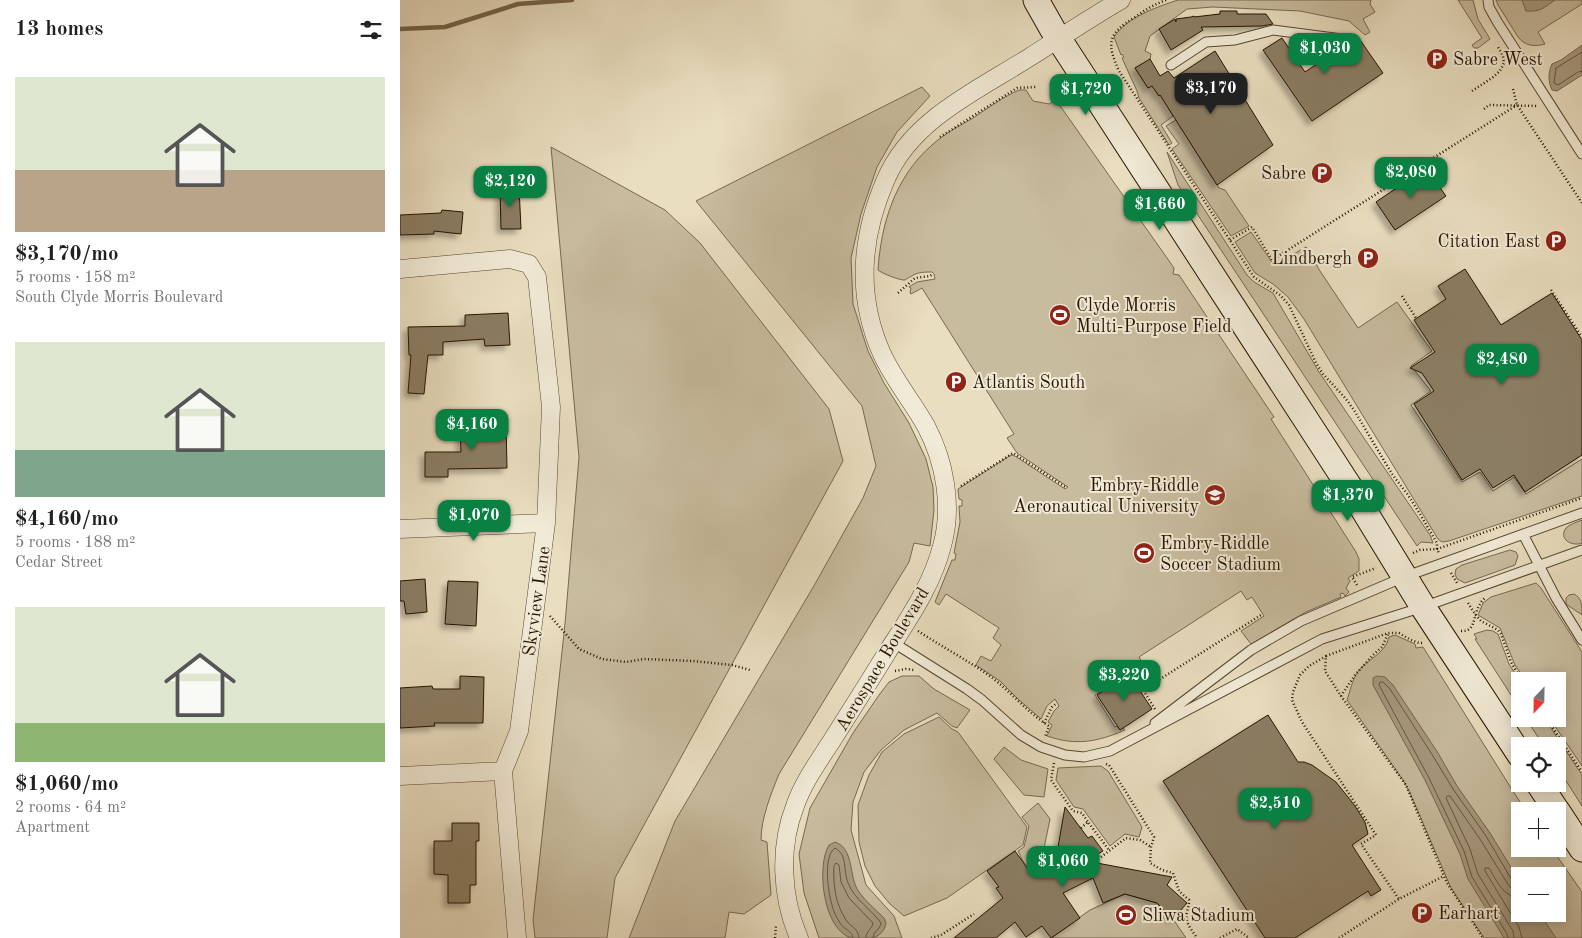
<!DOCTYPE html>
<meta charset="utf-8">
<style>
body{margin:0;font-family:"Old Standard TT",serif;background:#f6f6f6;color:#202124;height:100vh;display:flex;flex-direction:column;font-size:19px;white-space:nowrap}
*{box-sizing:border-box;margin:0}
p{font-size:16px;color:#757577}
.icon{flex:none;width:28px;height:28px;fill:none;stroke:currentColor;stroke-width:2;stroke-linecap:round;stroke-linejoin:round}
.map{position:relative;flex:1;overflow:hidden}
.details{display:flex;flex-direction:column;background:#fff;width:400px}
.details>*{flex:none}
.needle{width:32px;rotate:202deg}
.fabs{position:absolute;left:1111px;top:672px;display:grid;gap:10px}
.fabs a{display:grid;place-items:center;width:55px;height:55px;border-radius:0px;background:#fff;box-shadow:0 2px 12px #0003;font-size:25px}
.price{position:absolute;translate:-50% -42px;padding:0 11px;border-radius:10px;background:#0b8043;color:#fff;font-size:16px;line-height:32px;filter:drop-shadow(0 1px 2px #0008)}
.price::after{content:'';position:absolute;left:50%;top:30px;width:15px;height:11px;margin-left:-8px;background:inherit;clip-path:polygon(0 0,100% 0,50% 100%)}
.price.active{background:#222;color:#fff}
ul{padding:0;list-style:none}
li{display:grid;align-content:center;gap:10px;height:265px;padding:0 15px}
li span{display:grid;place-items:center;height:155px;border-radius:0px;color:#555}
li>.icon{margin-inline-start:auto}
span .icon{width:90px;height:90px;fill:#fffc;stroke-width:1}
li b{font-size:21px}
h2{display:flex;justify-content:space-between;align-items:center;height:60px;padding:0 15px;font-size:21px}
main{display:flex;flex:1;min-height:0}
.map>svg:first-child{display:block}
.green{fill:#c8bc9f;stroke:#776850;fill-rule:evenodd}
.water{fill:#a7997f;stroke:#73644c}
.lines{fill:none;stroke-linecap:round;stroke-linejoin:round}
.shore{stroke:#665640;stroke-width:1}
.stream{stroke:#73644c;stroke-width:4.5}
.building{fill:#8b7d64;stroke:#261400;filter:url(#shadow)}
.service-casing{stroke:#574630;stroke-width:11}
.minor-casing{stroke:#574630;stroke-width:19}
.secondary-casing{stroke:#261400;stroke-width:27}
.path{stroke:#261400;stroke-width:2.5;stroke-dasharray:1 2.5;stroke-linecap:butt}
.service{stroke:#f1ead6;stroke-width:9}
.minor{stroke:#f1ead6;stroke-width:18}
.secondary{stroke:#f1ead6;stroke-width:25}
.labels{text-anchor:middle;stroke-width:4;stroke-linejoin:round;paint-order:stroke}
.poi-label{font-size:18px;fill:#261400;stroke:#f1ead6;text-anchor:start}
.street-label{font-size:18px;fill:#261400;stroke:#f1ead6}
</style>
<main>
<section class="details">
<h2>13 homes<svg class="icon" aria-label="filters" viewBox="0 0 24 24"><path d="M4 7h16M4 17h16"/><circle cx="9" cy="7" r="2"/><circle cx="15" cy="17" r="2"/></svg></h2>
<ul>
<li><span style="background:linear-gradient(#dfe7d0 60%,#b9a48a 0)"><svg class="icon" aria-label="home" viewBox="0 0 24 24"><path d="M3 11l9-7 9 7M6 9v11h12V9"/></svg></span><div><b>$3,170/mo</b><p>5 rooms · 158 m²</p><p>South Clyde Morris Boulevard</p></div></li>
<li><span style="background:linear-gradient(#dfe7d0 70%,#7fa58c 0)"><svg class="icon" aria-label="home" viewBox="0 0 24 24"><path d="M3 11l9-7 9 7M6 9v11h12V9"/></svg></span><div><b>$4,160/mo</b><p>5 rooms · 188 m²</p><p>Cedar Street</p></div></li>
<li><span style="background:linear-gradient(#dfe7d0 75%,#8fb573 0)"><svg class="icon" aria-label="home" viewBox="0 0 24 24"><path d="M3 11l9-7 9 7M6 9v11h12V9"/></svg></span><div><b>$1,060/mo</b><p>2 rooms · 64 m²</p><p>Apartment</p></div></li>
</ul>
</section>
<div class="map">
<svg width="1182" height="938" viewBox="0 0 1182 938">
<defs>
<filter id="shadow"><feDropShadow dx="-4.5" dy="4.5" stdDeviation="2.5" flood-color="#0004"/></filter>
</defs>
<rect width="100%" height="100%" fill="#e9dec0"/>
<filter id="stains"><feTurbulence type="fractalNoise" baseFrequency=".004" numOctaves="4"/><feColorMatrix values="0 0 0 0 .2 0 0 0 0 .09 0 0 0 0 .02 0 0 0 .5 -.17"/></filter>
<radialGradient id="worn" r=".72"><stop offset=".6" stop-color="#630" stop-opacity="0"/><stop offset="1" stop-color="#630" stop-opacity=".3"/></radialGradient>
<path class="green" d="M778 0H971L970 4 975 12 963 19 970 32 965 35 949 21 900 11 813 7 787 9 750 36 745 51 751 54 750 60 735 68 748 88 763 79 754 88 759 96 770 90 761 96 773 116 761 125 772 143 769 145 739 98 737 91 722 58 724 57 722 54 721 55 714 37C727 17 757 7 778 0Z
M1058 0H1073L1078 19 1090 39 1078 48H1074L1072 45 1082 38Z
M1096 0H1182V4L1138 32 1145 44C1134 47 1125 46 1118 37L1098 5Z
M522 87 530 96 497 132 477 167 461 214 451 258 453 304 468 351 484 383 509 423 526 459 533 487 534 510 530 546 514 543 509 562 379 774C371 794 361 818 361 840L367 842 371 895 344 914 329 912 325 938H229L275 821 415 584 463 498 476 466 462 406 296 201Z
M619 90H626L633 101 649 104 656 100 774 268 773 274 779 275 874 417 871 419 956 552 959 559V571L948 578 950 581 946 588 949 592 945 596 943 593 940 594 941 597 906 612 851 644 841 631 864 616 852 597 847 600 841 591 739 657 743 664 695 695 715 727 717 726 720 730 723 728 725 730C697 742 676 746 647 736L652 725 648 722 654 711 659 706 655 699 647 706 641 719 619 700 600 681 576 665 581 656 591 661 601 645 593 638 599 628 546 594 539 605 535 602 552 560H555L556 554 554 553 560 522 559 506H562V500L559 499 558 489 611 455 615 456 665 489 668 487 617 453 607 438 614 434 522 288 511 294 510 293 511 288 509 287 517 282 535 279 534 274 532 272C526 272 517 272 512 276 509 277 507 279 505 280 501 281 481 273 478 270 481 224 495 177 532 145 544 134 559 126 573 118 588 108 603 97 619 90Z
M776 120 819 188 825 190 849 226 831 236 772 149 779 144 766 126Z
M151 147 265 210 300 243 429 409 443 461 215 878 207 938H135L133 920 165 624 179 457Z
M767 152 847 275 854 282 873 293 919 372 1030 535 1033 543 1021 542 1017 546 778 185Z
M851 232 874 265 906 247 920 271 958 328 997 302 1032 351 1011 366 1031 391 1011 405 1062 482 1080 472 1093 491 1114 477 1126 494 1182 459V496L1049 541 1042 542 1038 539 904 319 888 297 873 284 855 273 835 242Z
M1182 520V543C1172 547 1158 539 1166 528 1170 524 1177 522 1182 520Z
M1110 550 1116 552 1118 556 1115 565 1065 583 1057 579 1055 574 1056 569 1062 565Z
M1136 583 1141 588 1182 652V766L1150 719H1158V681H1126L1115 665 1100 628 1078 615 1083 603 1091 597Z
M1174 594C1182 598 1182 606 1182 615L1166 604V598L1169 595Z
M1087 630 1093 631 1098 634 1109 664 1120 681V709L1075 639H1077L1074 634Z
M995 635 1015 644 1016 648 1023 647 1111 788 1126 811H1120V849H1152L1182 892V938H1084L1051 888 1010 793 1003 780 947 700C950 691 952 681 957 673 967 658 985 655 989 637ZM1120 876H1158V914H1120Z
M502 676H519L534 689 570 710 557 728 552 726 537 713 504 730 481 750 464 772 453 802 451 830 466 885 494 916 502 938H419L404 893 399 854 410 808 453 733 479 695 489 682Z
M539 717 552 729 558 732 627 827 623 845 547 898 504 916 490 904 475 886 465 866 459 842 458 805 469 775 482 752 504 734Z
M1126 719H1145L1182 775V806L1158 768V746H1144Z
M604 747 621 760 648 769 644 797 624 795 594 759Z
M701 766 708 771 742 827 739 837 725 834 710 846 683 809 674 807 656 780 658 768Z
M638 803 650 819 642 858 627 869 618 851 624 847 629 826 622 817Z
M725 894 757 903 773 919 786 938H651L690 910Z"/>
<path class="water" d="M1122 0H1155C1143 8 1141 12 1126 11Z
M1182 45V75L1157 91 1152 90C1148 82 1148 72 1152 64L1161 60Z
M977 676 985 677 993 685 1038 753 1057 786 1090 833 1120 882V914H1140L1156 938H1104L1068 879 1060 854 1025 780 973 685V678Z
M435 842C455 849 448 877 459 892 466 902 476 910 484 918L486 923C484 933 478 938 467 938 463 938 456 938 452 938 423 931 416 866 429 845Z"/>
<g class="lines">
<path class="shore" d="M1182 52 1156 68 1154 83 1158 85 1178 72 1182 71
M1120 898C1103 897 1097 881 1089 868H1085V871L1119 927 1122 938
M453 938C452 930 444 930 440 923 437 918 433 911 432 905 428 892 423 856 435 848 448 855 443 871 448 883 455 900 471 909 481 923 480 930 473 931 473 938
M459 938C458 927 450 927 446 920 435 903 433 885 434 866L436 863 439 865 441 882 449 898 473 923C472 929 466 931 466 938
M1108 938 1107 934 1072 877 1064 851 1029 778 979 685 980 682H983L990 689 1033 756 1053 789 1086 836 1113 882 1120 884
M1114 938 1113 931 1078 874 1070 849 1046 798 1047 796H1050L1080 839 1109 886 1113 889 1120 891"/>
<path class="stream" d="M0 29 45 27 118 4 172 0"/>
</g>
<path class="building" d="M820 11H837V14H866L873 24 862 26 801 27 803 30 771 50 759 29 775 19 776 22V19L791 17 794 16V17L820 14Z
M958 37 983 73 912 121 863 50 882 38 905 72Z
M815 51 873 145 817 185 760 95 759 96 752 86 748 88 735 68 750 59 760 76 768 71 774 78Z
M1026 168 1046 196 995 230 976 202Z
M100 187H119L121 229H101Z
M42 210 63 212 61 234 34 231V234L0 235V215L41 213Z
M1065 269 1101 325 1152 293 1182 340V455L1125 492 1114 475 1093 488 1080 469 1062 480 1014 404 1034 391 1022 373 1010 368 1035 352 1014 320 1046 299 1038 286Z
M108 313 110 345 85 346 84 339 43 342V355H28L24 394 8 393 11 355H9L8 327 65 326V315Z
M60 425H106L107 468 48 469V477H25V452H61Z
M25 579 27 612 6 614 4 601H0V581Z
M48 581 78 582 76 626 45 624Z
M729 674 752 709 720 730 697 695Z
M60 676 84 677 83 723H34L35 726 0 728V688L32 686 33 689H60Z
M868 715 898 762H904L912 765 936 782 955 806 965 822 968 834 952 845 981 890 971 896 968 891 895 938H865L763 781Z
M665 807 688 838 692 836 703 851 686 861 772 877 767 885 787 903 773 919 757 903 725 894 703 903 693 878 663 893 680 918 651 938 642 926 626 937 615 922 596 938H554L603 898 596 888 599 887 587 871 615 851 631 873 657 853Z
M52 823H79V841H76V885H70V903H48V875L34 874V841H52Z"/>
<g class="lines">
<g class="service-casing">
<path id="service" d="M1088 0 1089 7 1098 23 1182 154
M771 65 806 42 835 40 873 30 942 39
M1123 534 1156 598 1182 640
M494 643 567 689 582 700 621 735 641 747 665 755 684 757 710 751 922 639 1023 607 1182 550
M755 723 851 650 901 621 1004 577 1182 513"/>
</g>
<g class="minor-casing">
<path id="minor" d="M0 269 110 259 129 264 137 277 151 407 146 523 119 731 103 771 117 938
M0 529 146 523
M0 776 103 771
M399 938C381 897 379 847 395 806 403 783 418 762 431 742 450 712 469 682 488 651 509 618 532 585 542 546 553 507 545 462 526 426 512 401 494 380 482 354 456 296 461 236 486 179 512 119 578 90 630 57 660 38 690 18 721 0"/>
</g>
<g class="secondary-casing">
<path id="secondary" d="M636 0 653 30 949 486 1023 607 1120 755
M1139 784 1157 811
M1158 812 1182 849"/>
</g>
<path class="path" d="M766 0C755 4 745 10 735 17 708 34 706 42 719 71L854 277 880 295 889 305 916 363 923 374 946 399 954 410 992 474 1008 495 1020 514 1037 543V549L1039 553
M1113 89 1117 105 1182 203
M1072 91 1092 78 1100 71 1104 63 1103 56 1098 47
M1084 109 1089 105 1138 106
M540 137 617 88 636 87
M830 240 852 227 872 260 1117 105
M1151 290 1182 337
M498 293 515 278 530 276 533 274
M1002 296 1016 318
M561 486 613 453 667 488
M1013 553 1020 550 1037 549 1182 498
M1051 573 1057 583
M957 585 952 577 976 568
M1068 603 1075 614 1081 621 1098 630 1101 634 1111 662 1122 681
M150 616 179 649 202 659 226 662 244 659 293 661 332 665 350 670
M518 631C541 646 565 659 587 674 610 690 625 711 649 726L645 737
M1061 631C1064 631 1067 631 1069 629 1076 625 1074 607 1085 598
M1022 643H1019L1011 640 999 633H988L926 656 925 671 941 696 1006 785 1047 883 1083 938
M926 656 909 666 900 675 893 692 892 700 902 722 976 835 961 844 999 899
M495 671 506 669 514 670
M941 696 955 675 973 655 982 647 988 634
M755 709 743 690 861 615
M1147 719 1182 772
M644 723 652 707 657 703
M654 763 651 780 673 811 682 813 688 822
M706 764 709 765 754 837 751 847 750 863 762 870 773 873 779 891 789 900C789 905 788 908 787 912 784 922 792 930 797 938
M681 828 688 822 709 850
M701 857 726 838 740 840 751 847
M375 938 376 925
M531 938 541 935 574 914
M820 938 837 929 849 938
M939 938 999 899 1044 876"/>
<use href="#service" class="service"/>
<use href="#minor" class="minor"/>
<use href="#secondary" class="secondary"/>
</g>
<defs>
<g id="parking-disc" transform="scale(1.125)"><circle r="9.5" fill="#8f2418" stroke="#f1ead6"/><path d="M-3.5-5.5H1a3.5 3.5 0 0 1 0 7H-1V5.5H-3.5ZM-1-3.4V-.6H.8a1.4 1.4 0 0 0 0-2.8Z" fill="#fff"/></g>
<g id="stadium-disc" transform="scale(1.125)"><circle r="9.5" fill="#8f2418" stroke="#f1ead6"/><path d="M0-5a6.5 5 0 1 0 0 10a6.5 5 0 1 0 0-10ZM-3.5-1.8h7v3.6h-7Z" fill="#fff"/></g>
<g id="university-disc" transform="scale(1.125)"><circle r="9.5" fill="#8f2418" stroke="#f1ead6"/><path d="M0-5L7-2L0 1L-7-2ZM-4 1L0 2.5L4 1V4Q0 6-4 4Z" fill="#fff"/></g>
</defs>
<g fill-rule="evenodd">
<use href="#parking-disc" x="1037" y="59"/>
<use href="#parking-disc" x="922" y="173"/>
<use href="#parking-disc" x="1156" y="241"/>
<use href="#parking-disc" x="968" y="258"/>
<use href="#stadium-disc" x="660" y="315"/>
<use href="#parking-disc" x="556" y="382"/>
<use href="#university-disc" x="815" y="495"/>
<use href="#stadium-disc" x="744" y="553"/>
<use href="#parking-disc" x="1022" y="913"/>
<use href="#stadium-disc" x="726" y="915"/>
</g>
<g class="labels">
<g class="poi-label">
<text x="1053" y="65">Sabre West</text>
<text x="906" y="179" text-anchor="end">Sabre</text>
<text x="1140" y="247" text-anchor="end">Citation East</text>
<text x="952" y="264" text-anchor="end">Lindbergh</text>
<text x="676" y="311">Clyde Morris<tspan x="676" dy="21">Multi-Purpose Field</tspan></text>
<text x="572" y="388">Atlantis South</text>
<text x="799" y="491" text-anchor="end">Embry-Riddle<tspan x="799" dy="21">Aeronautical University</tspan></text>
<text x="760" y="549">Embry-Riddle<tspan x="760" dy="21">Soccer Stadium</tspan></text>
<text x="1038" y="919">Earhart</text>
<text x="742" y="921">Sliwa Stadium</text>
</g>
<g class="street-label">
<text transform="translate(136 601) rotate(-82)" y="6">Skyview Lane</text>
<text transform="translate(482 659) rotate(-59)" y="6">Aerospace Boulevard</text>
</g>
</g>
<rect width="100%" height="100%" filter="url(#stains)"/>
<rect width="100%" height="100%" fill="url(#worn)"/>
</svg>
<div class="fabs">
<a><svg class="needle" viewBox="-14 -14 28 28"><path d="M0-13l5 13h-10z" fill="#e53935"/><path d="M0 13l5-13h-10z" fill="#757577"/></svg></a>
<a><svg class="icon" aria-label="locate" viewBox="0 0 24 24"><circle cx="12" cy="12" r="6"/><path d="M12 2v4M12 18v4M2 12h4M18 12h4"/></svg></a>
<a>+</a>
<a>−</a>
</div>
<b class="price" style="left:925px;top:75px">$1,030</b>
<b class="price active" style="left:811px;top:115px">$3,170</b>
<b class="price" style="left:686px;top:116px">$1,720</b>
<b class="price" style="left:1011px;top:199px">$2,080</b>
<b class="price" style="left:110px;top:208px">$2,120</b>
<b class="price" style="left:760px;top:231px">$1,660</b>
<b class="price" style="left:1102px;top:386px">$2,480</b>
<b class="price" style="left:72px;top:451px">$4,160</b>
<b class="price" style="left:948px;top:522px">$1,370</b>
<b class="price" style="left:74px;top:542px">$1,070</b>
<b class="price" style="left:724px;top:702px">$3,220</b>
<b class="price" style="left:875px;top:830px">$2,510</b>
<b class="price" style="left:663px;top:888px">$1,060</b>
</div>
</main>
